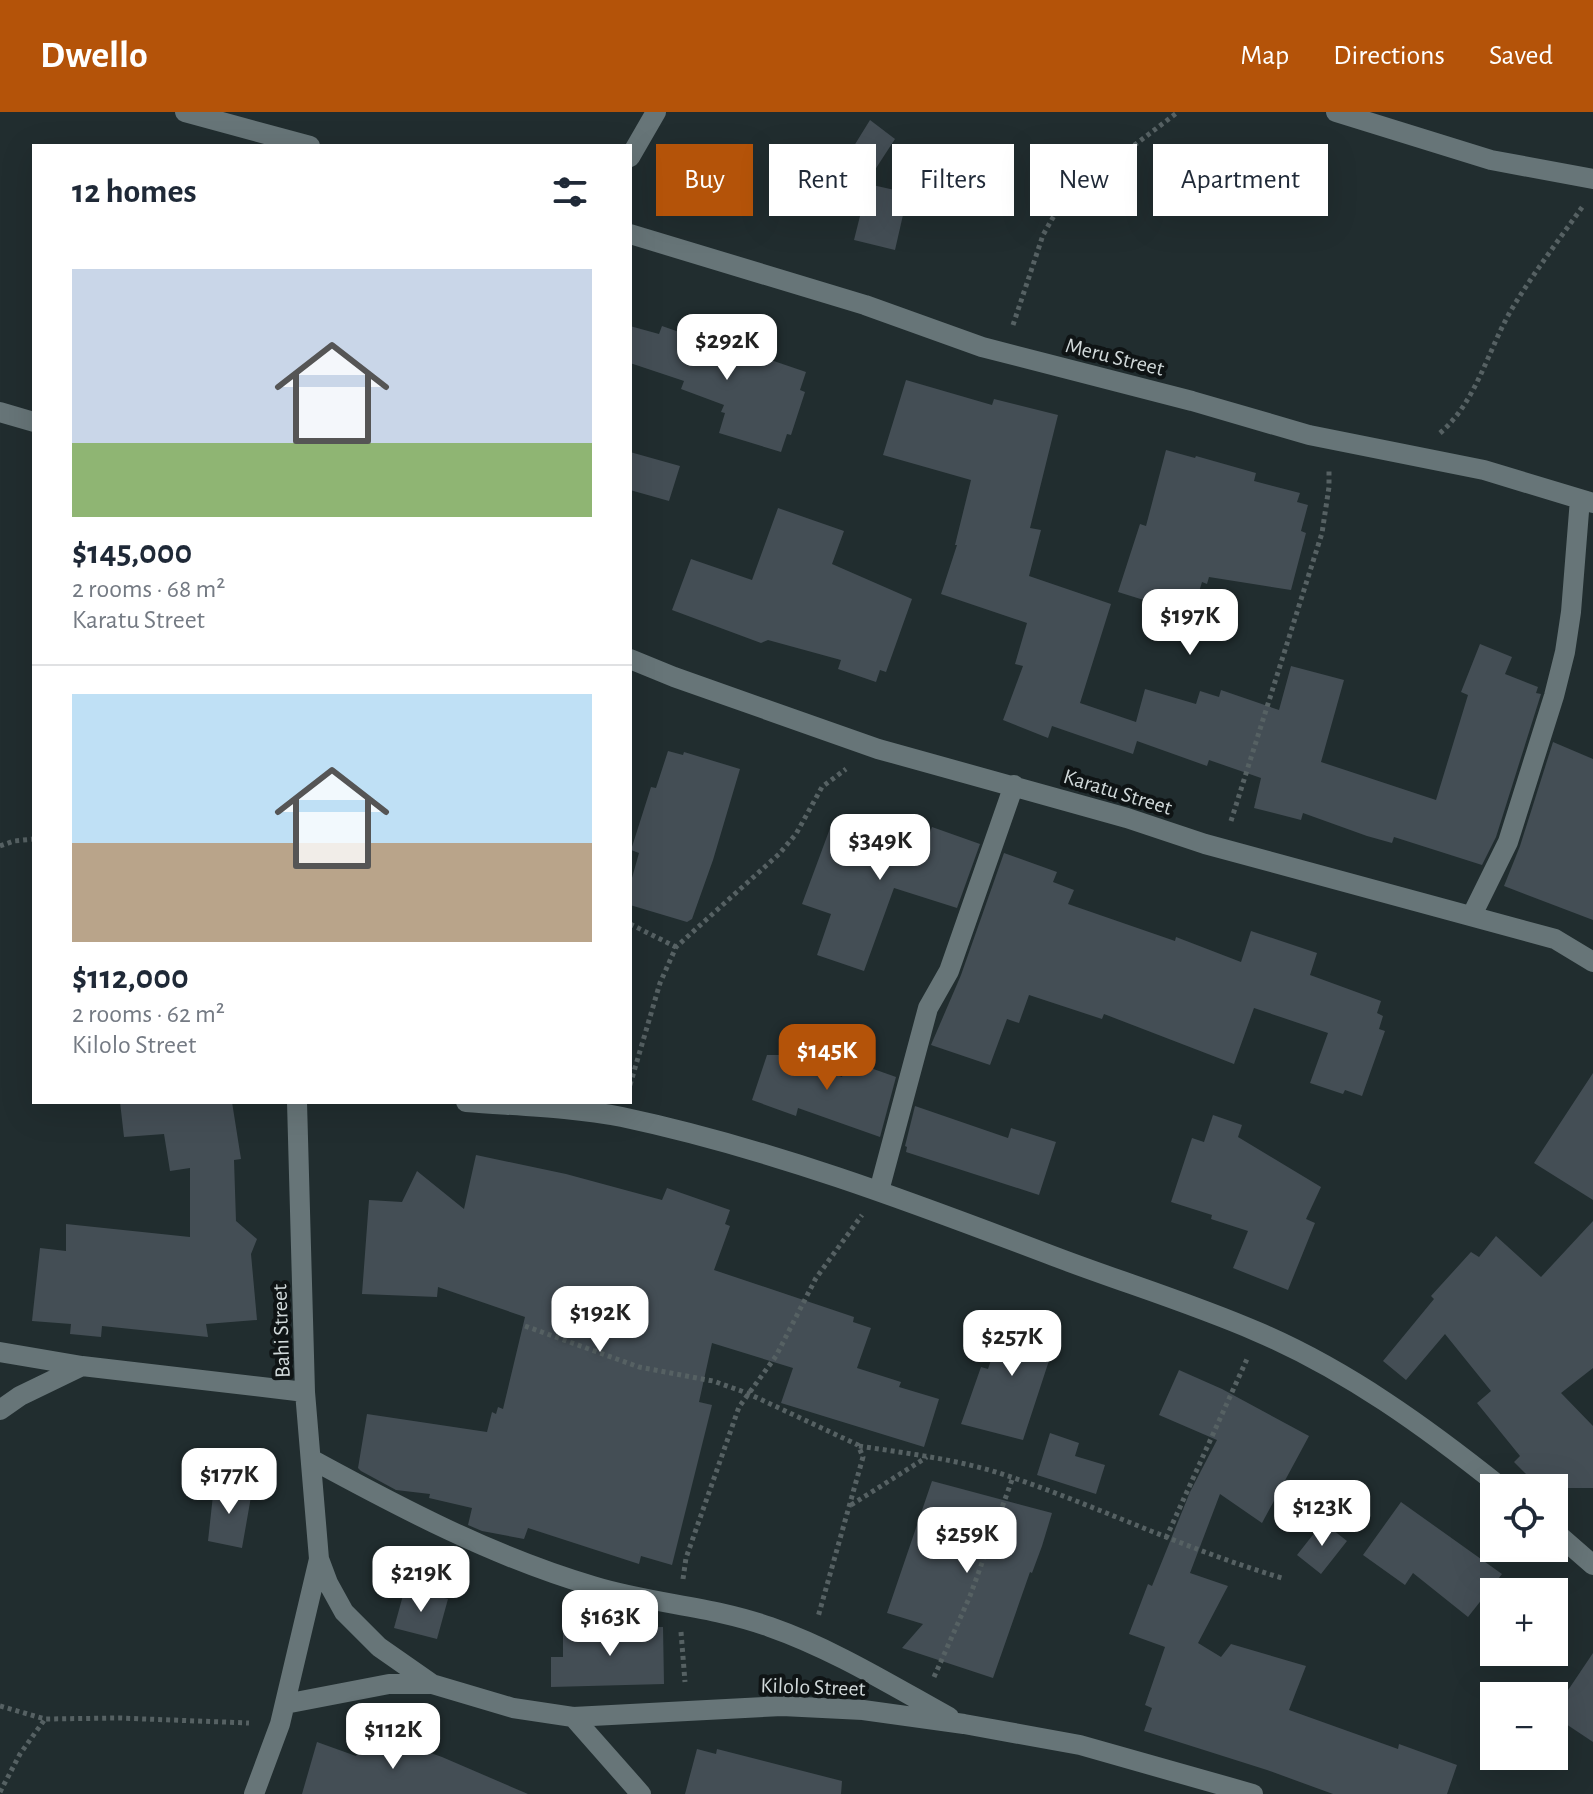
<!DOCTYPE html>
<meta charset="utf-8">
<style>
body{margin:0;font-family:"Alegreya Sans",sans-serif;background:#f2f2f3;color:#1f2937;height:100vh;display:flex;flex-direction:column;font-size:30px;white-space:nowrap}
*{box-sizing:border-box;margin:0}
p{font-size:26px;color:#747a83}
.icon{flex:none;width:44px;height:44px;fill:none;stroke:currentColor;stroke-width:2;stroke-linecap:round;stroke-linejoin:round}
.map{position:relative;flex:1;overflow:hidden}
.drawer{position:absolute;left:32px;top:32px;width:600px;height:960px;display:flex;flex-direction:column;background:#fff;border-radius:0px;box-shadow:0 8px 32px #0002}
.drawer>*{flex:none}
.guide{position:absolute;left:656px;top:32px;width:760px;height:72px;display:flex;gap:16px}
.controls{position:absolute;left:1480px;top:1362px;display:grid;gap:16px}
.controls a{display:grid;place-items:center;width:88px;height:88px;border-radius:0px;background:#fff;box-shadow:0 8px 32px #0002;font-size:40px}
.price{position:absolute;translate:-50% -68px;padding:0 18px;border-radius:16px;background:#fff;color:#222;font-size:26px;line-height:52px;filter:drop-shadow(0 2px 4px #0008)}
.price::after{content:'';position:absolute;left:50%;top:48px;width:24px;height:18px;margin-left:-12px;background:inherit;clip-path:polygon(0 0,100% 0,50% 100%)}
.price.current{background:#b45309;color:#fff}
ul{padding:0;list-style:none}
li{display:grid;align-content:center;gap:16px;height:424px;padding:0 40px}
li+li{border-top:2px solid #e0e1e3}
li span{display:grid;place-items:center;height:248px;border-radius:0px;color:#555}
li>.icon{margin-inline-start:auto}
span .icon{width:144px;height:144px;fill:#fffc;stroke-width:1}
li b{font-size:34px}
h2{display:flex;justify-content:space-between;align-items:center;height:96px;padding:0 40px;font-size:34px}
.pill{padding:0 28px;border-radius:0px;background:#fff;box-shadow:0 8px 32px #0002;font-size:28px;line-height:72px}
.pill.current{background:#b45309;color:#fff}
header{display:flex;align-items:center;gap:48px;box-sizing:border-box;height:112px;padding:0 40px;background:#b45309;color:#fff}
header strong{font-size:38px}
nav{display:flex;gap:44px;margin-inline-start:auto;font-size:28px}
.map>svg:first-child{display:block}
.building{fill:#444e55}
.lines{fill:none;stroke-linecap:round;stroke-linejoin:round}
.path{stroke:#566163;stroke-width:5;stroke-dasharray:4 4;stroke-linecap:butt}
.minor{stroke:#677578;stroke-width:20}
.labels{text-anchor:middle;stroke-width:8;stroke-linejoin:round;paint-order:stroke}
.street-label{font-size:22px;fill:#d1d9da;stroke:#0f1415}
</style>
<header>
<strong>Dwello</strong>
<nav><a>Map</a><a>Directions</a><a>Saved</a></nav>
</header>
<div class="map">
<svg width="1593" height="1682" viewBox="0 0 1593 1682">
<rect width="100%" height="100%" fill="#212d2f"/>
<path class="building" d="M870 8 895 27 867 70 841 55Z
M868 72 908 81 895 138 854 128Z
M630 214 659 222 662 214 682 221 683 218 806 260 800 278 805 280 791 323 787 322 781 340 719 321 725 301 721 300 724 293 681 277 684 269 630 251Z
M906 268 992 293 994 287 1058 303 1030 416 1041 418 1029 464 1111 492 1080 591 1136 610 1145 577 1196 592 1200 579 1219 585 1221 578 1279 598 1291 554 1344 568 1321 650 1436 688 1468 583 1461 580 1480 532 1512 545 1505 562 1538 575 1536 581 1541 582 1496 725 1482 753 1394 725 1392 731 1367 724 1303 701 1301 708 1254 696 1261 666 1209 648 1207 654 1137 629 1133 642 1052 614 1048 626 1003 608 1023 554 1015 552 1027 511 941 482 957 433H955L971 368 883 343Z
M1166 338 1195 346 1196 344 1256 361 1254 369 1300 381 1297 390 1308 393 1301 419 1306 421 1291 478 1209 465 1207 472 1202 470 1192 503 1118 480 1140 412 1146 414Z
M630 340 680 354 669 389 630 378Z
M778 396 844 419 832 452 912 487 886 560 880 558 876 570 838 557 841 548 768 528 761 531 672 498 691 447 752 468Z
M1553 630 1593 647V808L1504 774 1520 734Z
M668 639 683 643 684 640 740 657 713 748 692 807 687 810 630 793V773L639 741 631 738 651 675 656 676Z
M858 707 926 732 932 715 980 732 957 796 894 776 864 859 817 843 831 802 802 792 832 711 837 713 839 710 854 715Z
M1004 741 1057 760 1053 770 1074 778 1068 792 1175 829 1176 825 1241 850 1251 819 1317 841 1310 863 1381 889 1377 901 1383 904 1379 917 1385 919 1362 984 1345 978 1343 982 1310 971 1328 921 1254 896 1234 952 1104 902 1102 907 1029 883 1019 911 1007 907 990 953 931 933 961 863Z
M767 943H780L842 965 848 948 896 965 880 1025 798 996 796 1004 752 988Z
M1593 961V1088L1534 1051Z
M120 990H232L241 1047 234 1048 236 1109 257 1127 251 1142 257 1208 206 1212 208 1225 102 1214 101 1225 70 1222 71 1212 32 1209 40 1136 66 1139V1112L190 1125V1056L170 1059 164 1022 124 1025Z
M915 994 1008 1026 1011 1016 1056 1030 1039 1083 906 1040 907 1035 905 1034Z
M1213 1003 1242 1013 1238 1025 1321 1075 1306 1107 1315 1111 1288 1178 1233 1156 1248 1119 1211 1107 1212 1103 1171 1090 1192 1026 1204 1030Z
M476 1043 566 1062 662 1088 667 1076 730 1098 725 1112 730 1114 714 1158 854 1205 853 1210 871 1216 857 1256 901 1270 899 1275 939 1287 924 1335 781 1291 793 1256 712 1231 699 1290 712 1293 672 1453 641 1444 639 1452 528 1416 524 1427 482 1419 468 1413 472 1396 429 1386 430 1382 396 1378 361 1359 358 1356 367 1302 487 1320 492 1300 496 1302 498 1295 503 1297 525 1205 438 1175 437 1185 362 1182 369 1088 402 1090 417 1059 464 1097Z
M1593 1109V1256L1561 1281 1593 1314V1376H1540L1514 1350 1520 1344 1477 1291 1491 1279 1445 1222 1406 1268 1383 1249 1434 1187 1431 1184 1471 1140 1479 1145 1496 1124 1541 1165Z
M1007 1200 1059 1218 1023 1328 961 1312 981 1255 988 1257Z
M1179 1258 1222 1277 1309 1324 1262 1411 1220 1382 1190 1461 1228 1474 1198 1531 1221 1545 1231 1532 1306 1554 1289 1598 1398 1637 1399 1632 1457 1653 1447 1682H1333L1267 1658 1144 1619 1152 1596 1145 1593 1165 1535 1129 1522 1148 1472 1152 1474 1190 1380 1217 1328 1159 1303Z
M1050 1321 1079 1331 1075 1344 1105 1353 1096 1382 1037 1363Z
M932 1369 1052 1401 1042 1434 1032 1461 1030 1460 993 1566 902 1536 923 1512 887 1501Z
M214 1374 252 1379 242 1436 208 1429Z
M1401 1390 1502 1462 1468 1505 1413 1461 1405 1473 1363 1443Z
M1323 1410 1347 1429 1321 1462 1297 1443Z
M405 1476 448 1487 437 1527 394 1516Z
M663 1515 664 1572 551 1575V1545H563V1517Z
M1593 1541V1630L1554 1604V1599Z
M366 1615 395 1625 394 1628 442 1645 528 1682H302L317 1630 356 1644Z
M697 1637 716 1642 717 1637 842 1669 841 1682H685Z"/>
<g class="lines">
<path class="path" d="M1013 213 1043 123 1055 102 1099 60 1178 0
M1440 321C1476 290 1487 241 1510 200 1532 163 1558 129 1583 94
M1231 709 1322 421 1329 375V357
M0 734 14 729 34 727
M630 812 676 835
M630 973 660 871 676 835 779 742 796 722 822 675 846 657
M525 1214 639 1255 713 1269 747 1281 858 1333 863 1345 818 1505
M859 1334C911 1342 964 1348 1014 1366 1104 1397 1190 1439 1282 1466
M851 1393 927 1345
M1166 1426 1247 1247
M683 1467 686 1446 739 1295 776 1244 816 1166 862 1103
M681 1520 685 1570
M934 1565 970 1484 1013 1365
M0 1594 45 1607 119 1606 249 1611
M0 1680 20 1642 45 1607"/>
<path class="minor" d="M185 0 310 34
M1336 0 1491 48 1593 67
M630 45 656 0
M630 122 865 193 982 235 1192 289 1309 323 1484 358 1593 391
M0 300 34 310
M630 547 674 565 878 637 1127 706 1205 732 1555 827 1593 850
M1472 803 1508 730 1554 584 1565 540 1571 500 1580 387
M297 990 305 1280 319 1447 328 1471 344 1500 379 1535 432 1572 513 1596 573 1605 782 1594 863 1598 964 1612 1080 1633 1253 1682
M466 990C517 994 572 995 622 1005 768 1036 909 1089 1048 1142 1118 1169 1189 1190 1258 1220 1347 1258 1427 1316 1502 1376
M879 1079 928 896 949 859 1014 673
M0 1240 82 1254 305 1280
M0 1298 20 1284 82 1254
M311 1347C401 1396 494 1445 593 1474 651 1492 713 1494 770 1515 833 1537 891 1573 949 1605
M1554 1419 1593 1453
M285 1592 389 1572H432
M573 1605 641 1682
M254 1682 280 1612 319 1447"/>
</g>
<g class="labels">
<g class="street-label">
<text transform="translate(1115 244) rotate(14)" y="8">Meru Street</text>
<text transform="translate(1118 679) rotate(17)" y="8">Karatu Street</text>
<text transform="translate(280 1219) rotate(-92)" y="8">Bahi Street</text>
<text transform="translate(813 1574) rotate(2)" y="8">Kilolo Street</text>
</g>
</g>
</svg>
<div class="controls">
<a><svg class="icon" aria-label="locate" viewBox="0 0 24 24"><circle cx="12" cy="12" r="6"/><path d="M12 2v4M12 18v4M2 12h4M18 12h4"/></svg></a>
<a>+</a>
<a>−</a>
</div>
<b class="price" style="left:727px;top:270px">$292K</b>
<b class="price" style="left:1190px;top:545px">$197K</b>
<b class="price" style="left:880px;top:770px">$349K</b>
<b class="price current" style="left:827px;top:980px">$145K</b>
<b class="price" style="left:600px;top:1242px">$192K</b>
<b class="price" style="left:1012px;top:1266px">$257K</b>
<b class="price" style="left:229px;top:1404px">$177K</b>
<b class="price" style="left:1322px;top:1436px">$123K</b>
<b class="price" style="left:967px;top:1463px">$259K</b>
<b class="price" style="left:421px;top:1502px">$219K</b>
<b class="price" style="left:610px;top:1546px">$163K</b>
<b class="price" style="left:393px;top:1659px">$112K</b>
<div class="guide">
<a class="pill current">Buy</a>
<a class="pill">Rent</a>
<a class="pill">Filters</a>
<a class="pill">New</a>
<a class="pill">Apartment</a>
</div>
<section class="drawer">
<h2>12 homes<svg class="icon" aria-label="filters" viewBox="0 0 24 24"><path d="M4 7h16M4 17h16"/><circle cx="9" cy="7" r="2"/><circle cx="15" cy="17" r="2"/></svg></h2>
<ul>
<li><span style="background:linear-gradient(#c9d6e8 70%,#8fb573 0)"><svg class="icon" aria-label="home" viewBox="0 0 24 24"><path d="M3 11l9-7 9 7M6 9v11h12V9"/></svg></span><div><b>$145,000</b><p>2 rooms · 68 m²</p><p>Karatu Street</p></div></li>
<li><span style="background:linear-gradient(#bfe0f5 60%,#b9a48a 0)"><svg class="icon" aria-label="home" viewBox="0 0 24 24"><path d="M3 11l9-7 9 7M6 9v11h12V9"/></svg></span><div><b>$112,000</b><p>2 rooms · 62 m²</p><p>Kilolo Street</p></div></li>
</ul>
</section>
</div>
